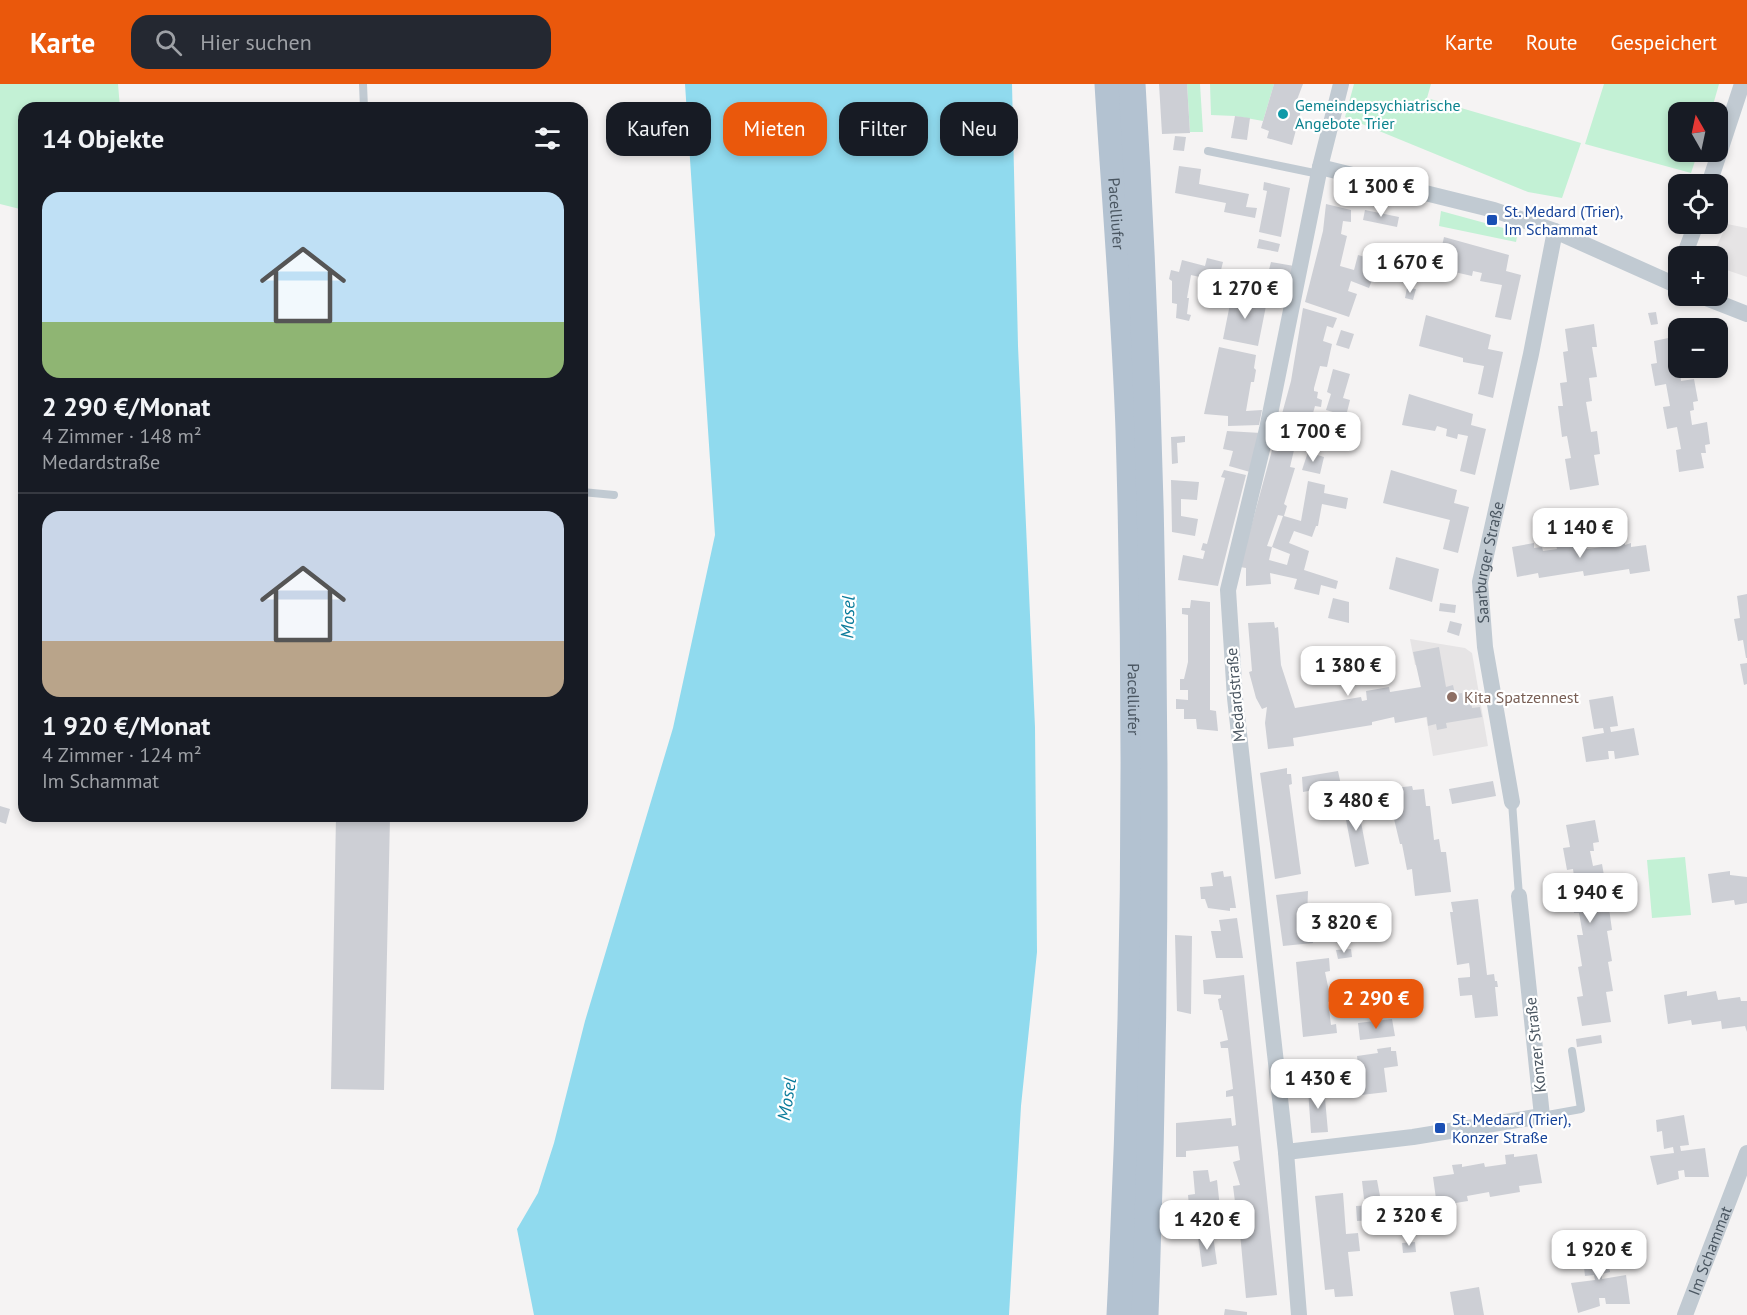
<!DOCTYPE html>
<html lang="de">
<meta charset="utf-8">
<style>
body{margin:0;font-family:"PT Sans",sans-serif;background:#242831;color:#f1f3f6;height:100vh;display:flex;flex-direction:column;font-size:22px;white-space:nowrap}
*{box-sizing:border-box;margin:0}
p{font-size:20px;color:#9ea1a6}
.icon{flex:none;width:33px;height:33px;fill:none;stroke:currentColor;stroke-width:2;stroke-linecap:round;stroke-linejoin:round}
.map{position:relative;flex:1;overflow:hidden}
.details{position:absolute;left:18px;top:18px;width:570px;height:720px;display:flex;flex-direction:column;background:#171b24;border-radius:18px;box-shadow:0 3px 9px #0003}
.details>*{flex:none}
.hud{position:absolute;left:606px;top:18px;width:570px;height:54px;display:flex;gap:12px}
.needle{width:39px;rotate:351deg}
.buttons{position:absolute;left:1668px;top:18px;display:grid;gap:12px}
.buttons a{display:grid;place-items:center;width:60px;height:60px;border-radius:12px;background:#171b24;box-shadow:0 3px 9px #0003;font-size:30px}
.price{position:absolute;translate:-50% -51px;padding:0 14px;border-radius:12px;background:#fff;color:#222;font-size:20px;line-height:39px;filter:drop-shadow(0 2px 3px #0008)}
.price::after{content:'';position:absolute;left:50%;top:36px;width:18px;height:14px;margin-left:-9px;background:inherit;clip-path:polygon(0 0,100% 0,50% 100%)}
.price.active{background:#ea580c;color:#fff}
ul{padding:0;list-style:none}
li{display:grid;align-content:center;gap:12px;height:318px;padding:0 24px}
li+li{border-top:2px solid #363941}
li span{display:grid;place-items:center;height:186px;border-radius:18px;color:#555}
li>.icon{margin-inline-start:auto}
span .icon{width:108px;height:108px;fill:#fffc;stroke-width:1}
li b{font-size:26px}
h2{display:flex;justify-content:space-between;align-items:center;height:72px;padding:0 24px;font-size:26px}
.tag{padding:0 21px;border-radius:18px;background:#171b24;box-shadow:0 3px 9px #0003;font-size:21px;line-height:54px}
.tag.active{background:#ea580c;color:#fff}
header{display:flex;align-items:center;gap:36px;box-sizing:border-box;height:84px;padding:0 30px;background:#ea580c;color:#fff}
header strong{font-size:28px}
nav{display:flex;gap:33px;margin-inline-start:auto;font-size:21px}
.search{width:420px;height:54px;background:#242831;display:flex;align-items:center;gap:15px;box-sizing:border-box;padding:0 21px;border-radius:18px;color:#9ea1a6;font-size:22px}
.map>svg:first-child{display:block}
.education{fill:#e6e4e5}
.green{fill:#c3f1d5}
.water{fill:#90daee}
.building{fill:#cdcfd5;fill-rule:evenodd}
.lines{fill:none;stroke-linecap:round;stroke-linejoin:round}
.lane{stroke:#c1cad2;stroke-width:8}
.street{stroke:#c1cad2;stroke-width:16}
.primary{stroke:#b3c2d1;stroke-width:27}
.culture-dot{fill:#0f9aa8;stroke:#fff;stroke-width:2}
.transit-dot{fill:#1a4fb4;stroke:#fff;stroke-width:2}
.education-dot{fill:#8d6e63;stroke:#fff;stroke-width:2}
.labels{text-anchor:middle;stroke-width:4.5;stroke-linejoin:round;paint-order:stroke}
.culture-label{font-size:16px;fill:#0d838f;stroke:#fff;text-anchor:start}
.transit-label{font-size:16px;fill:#164399;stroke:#fff;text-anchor:start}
.street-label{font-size:16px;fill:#4a5661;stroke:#fff}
.education-label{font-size:16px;fill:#785e54;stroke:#fff;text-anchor:start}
.water-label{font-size:18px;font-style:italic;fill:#0c7c9b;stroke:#fff}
</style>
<header>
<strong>Karte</strong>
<div class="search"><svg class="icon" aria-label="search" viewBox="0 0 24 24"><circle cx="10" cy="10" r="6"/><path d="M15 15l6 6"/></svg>Hier suchen</div>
<nav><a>Karte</a><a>Route</a><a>Gespeichert</a></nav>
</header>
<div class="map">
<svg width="1747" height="1231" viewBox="0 0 1747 1231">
<rect width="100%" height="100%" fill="#f5f3f3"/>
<path class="education" d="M1727 140 1747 144V193L1718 183V172H1712Z
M1410 555 1465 564 1472 569 1488 662 1433 672 1417 581H1415Z"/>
<path class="green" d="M0 0H118L120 24H24V126L0 120Z
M1187 0H1200L1203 48H1190Z
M1210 0H1274L1263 37 1235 32 1211 31Z
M1354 0H1431L1427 14 1581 59 1562 114 1528 108 1345 33Z
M1604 0H1719L1711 28H1678V68H1698L1691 89 1585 60Z
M1441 127 1518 148 1516 158 1439 142Z
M1685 773 1691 831 1652 834 1647 776Z"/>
<path class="water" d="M685 0H1012L1018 262 1035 643 1037 868 1021 1022 1009 1231H534L517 1145 538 1109 554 1059 585 937 673 644 715 451Z"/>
<path class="building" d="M1159 0H1187L1190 49 1162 50Z
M1274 0H1303L1295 21 1302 23 1292 61 1267 54 1269 47 1261 44Z
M1235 32 1250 34 1247 56 1231 54Z
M1175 52 1186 53 1184 67 1173 66Z
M1179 82 1201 85 1199 100 1249 110 1246 123 1257 124 1255 134 1224 128 1226 119 1175 109Z
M1264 98 1290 104 1281 153 1259 148 1267 107 1263 106Z
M1326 120 1351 126V138L1343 137 1341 150 1347 152 1340 182 1354 186 1358 171 1393 181 1388 194 1374 191 1369 204 1351 197 1348 207 1357 210 1349 233 1305 218 1323 147Z
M1365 126 1399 133 1397 143 1363 136Z
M1444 153 1509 171 1506 187 1521 191 1511 236 1495 233 1502 201 1480 197 1482 189 1473 187 1472 192 1437 184Z
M1259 155 1280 160 1278 168 1257 164Z
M1207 174 1223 178 1221 186 1236 189 1237 186 1258 195 1259 190 1267 193 1271 178 1294 182 1292 194 1285 193 1281 212 1191 191 1187 214H1189L1187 230 1191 231 1189 237 1176 234 1177 220 1172 219V197L1169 195 1171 186 1179 188 1182 176 1205 182Z
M1407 204 1416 205 1413 216 1405 214Z
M1232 210 1267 217 1258 262 1223 255Z
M1303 224 1337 234 1333 244 1327 242 1323 257 1332 260 1327 283 1320 282 1314 304V307L1318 308 1317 314 1322 316 1321 323 1315 322 1308 347 1299 345 1290 383 1295 384 1284 420 1287 422 1284 432 1301 437 1308 397 1325 401 1324 409 1348 414 1346 425 1322 420 1318 442H1316L1312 453 1294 447 1289 459 1309 467 1304 486 1338 497 1336 505 1321 501 1319 511 1294 505 1297 495 1270 489 1271 500 1246 502V484L1240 483 1291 297ZM1278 431 1283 432 1272 463 1290 470 1287 481 1269 476 1272 463 1267 462Z
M1656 228 1658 240 1651 241 1648 229Z
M1426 231 1491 251 1488 265 1503 268 1493 314 1478 310 1484 282 1463 278V274L1419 262Z
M1594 240 1597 263H1592L1597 293 1589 294 1592 317 1586 318 1591 348 1597 347 1600 370 1594 371 1599 401 1570 406 1565 375 1571 374 1567 352 1562 353 1558 322H1563L1560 299 1567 298 1563 268 1568 267 1565 245Z
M1341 246 1354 250 1349 265 1336 261Z
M1678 252 1681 297 1694 295 1698 317 1693 318 1694 326 1690 327 1692 341 1707 338 1710 360 1705 361 1706 369H1701L1704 384 1679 388 1676 366 1681 365 1677 343 1667 345 1663 323 1670 322 1666 300 1655 302 1651 280 1657 279 1654 257Z
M1219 263 1256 271 1254 284 1256 286 1254 298H1251L1246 327 1262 326 1259 341 1228 342V332L1204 330Z
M1333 285 1350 290 1343 314 1350 316 1346 332 1326 326 1331 310 1327 308Z
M1409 310 1473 330 1471 341 1486 345 1475 391 1460 387 1468 352 1458 350 1457 355 1446 352 1447 345 1437 342 1435 347 1402 341Z
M1227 347 1261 349 1250 388 1229 382 1233 367 1223 365Z
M1185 352V358L1177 359 1178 379 1172 380 1171 353Z
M1308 368 1324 373 1320 390 1302 386Z
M1224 386 1246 391 1218 502 1178 496 1183 471 1203 475 1205 467 1201 466 1203 459 1207 460 1225 394 1221 393Z
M1391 386 1457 406 1454 419 1469 423 1458 469 1443 465 1450 436 1383 419Z
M1171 396 1199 398 1197 416 1181 415V432L1198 435 1195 452 1172 448Z
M1624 455 1625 461 1631 459V463L1646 461 1650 487 1630 490 1629 485 1584 492 1583 487 1539 494 1538 489 1517 493 1512 463 1534 459V464L1542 463 1543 467 1557 465 1556 461 1578 458 1579 463 1587 461V465L1602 463 1601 459Z
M1396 473 1439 485 1432 518 1389 505Z
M1747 510V574H1746L1743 556 1738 557 1734 535 1740 534 1737 512Z
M1333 514 1349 518V539L1328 534Z
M1191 516 1210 518V626L1216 627 1218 647 1197 645 1196 635H1184V625H1176V615L1188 616V606H1180V595H1184L1188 578V531L1182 530V524H1190Z
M1440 519 1456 521 1455 529 1439 527Z
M1450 537 1462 540 1459 552 1447 548Z
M1274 538 1275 544 1278 543 1281 581 1295 624 1361 613 1362 617 1367 616 1366 607 1389 603 1390 608 1421 603 1413 568 1439 563 1446 603 1453 601 1455 610 1462 609 1463 617 1471 616 1472 624 1480 623 1482 633 1446 639 1447 644 1437 646 1436 640 1428 642 1427 633 1395 639 1394 633 1372 638V641L1293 654 1294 662 1268 665 1265 639 1267 623 1262 625 1256 614 1249 588 1252 587 1248 539Z
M1747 579V600L1744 601 1740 580Z
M1613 612 1618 642 1610 643 1611 648 1634 644 1639 671 1615 675 1614 667H1608L1609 675 1586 678 1582 653 1604 649 1603 644 1594 645 1589 616Z
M1287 684V690H1291L1292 700 1289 701 1301 790 1275 795 1260 689Z
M1338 687 1341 701 1303 708 1302 693Z
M1493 697 1496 712 1452 720 1449 705Z
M1412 702 1413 706 1424 705 1426 722H1430L1434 756 1439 755 1441 768H1446L1451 808 1415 812 1412 785 1407 786 1402 760H1400L1394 735H1392L1386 705Z
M1356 712 1369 780 1355 783 1342 715Z
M0 722 10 725 6 740 0 738Z
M336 732 390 733 384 1006 331 1005Z
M1595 736 1599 758 1593 759 1594 767H1590L1593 782 1602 780 1606 803H1600L1601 810 1597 811 1599 825 1609 824 1612 846 1607 847 1612 877 1608 878 1613 907 1606 908 1611 938 1582 942 1577 913 1583 912 1578 883 1582 882 1577 851H1583L1579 829H1574L1570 808 1576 807 1573 785 1567 786 1563 764 1570 763 1566 741Z
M1223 787 1224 793 1231 792 1236 824H1230V827L1208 824 1205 815H1201L1200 803 1213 802 1211 789Z
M1730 787V791L1747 793V819L1735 821 1734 816 1712 819 1708 790Z
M1308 807 1307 834 1313 859 1283 862 1276 811Z
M1478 815 1487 891 1494 890 1495 897H1497L1498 903H1495L1498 932 1475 934 1472 911 1460 912 1458 894 1470 893V886L1469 879 1457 881 1450 828H1453L1451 818Z
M1237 834 1243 874H1216L1211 847H1221L1219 836Z
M1175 851 1192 852 1191 930 1177 927Z
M1351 865 1352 873 1338 875 1336 866Z
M1329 874 1330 887 1325 888 1331 917 1328 918 1329 925 1331 941 1336 940 1337 949 1303 953 1296 878Z
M1244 891 1277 1211 1246 1214 1239 1138 1235 1139 1232 1118H1235L1233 1102 1240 1101 1233 1078 1240 1076 1238 1062 1186 1067V1073H1176V1039L1231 1034 1232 1042 1236 1041 1233 1012 1226 1013V1007L1233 1005 1228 964H1221L1220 958 1228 956 1222 926H1220L1218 915 1221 914V911L1204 910 1203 896Z
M1687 907V912L1716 907 1718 916 1740 913 1741 917H1747V948L1745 942 1722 945 1721 937 1692 941 1691 936 1668 940 1664 911Z
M1392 935 1395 952 1360 956 1358 939Z
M1601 951 1602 959 1577 963 1576 955Z
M1391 963V967H1396L1398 982 1384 984 1387 1008 1361 1011 1357 972 1378 969 1377 965Z
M1324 1003 1328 1048 1311 1049 1308 1005Z
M1684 1031 1689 1061 1680 1062 1681 1067 1705 1064 1709 1093H1685L1684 1086 1678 1087 1679 1095 1657 1101 1650 1072 1674 1069 1673 1063 1664 1065 1662 1047 1657 1048 1656 1036Z
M1514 1070V1073L1537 1070 1542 1099 1519 1102 1520 1108 1490 1113 1489 1108 1467 1112 1468 1117 1437 1122 1433 1093 1454 1090 1452 1081 1462 1080V1083L1484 1079 1485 1083 1506 1080 1505 1071Z
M1208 1086 1210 1098 1217 1096 1220 1124 1197 1127 1199 1142 1191 1143 1188 1111 1195 1110 1193 1087Z
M1377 1096 1380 1112 1364 1115 1362 1097Z
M1343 1109 1346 1150 1358 1149 1360 1167 1348 1168 1353 1212 1335 1213 1334 1205 1325 1206 1315 1112Z
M1374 1121 1376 1136 1357 1137 1356 1122Z
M1213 1151 1217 1180 1202 1183 1198 1153Z
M1415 1158 1416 1168 1403 1169 1402 1159Z
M1605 1158 1610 1188 1602 1190V1195L1626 1191 1630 1220H1606L1605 1214H1599L1600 1222 1578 1229 1571 1199 1595 1196 1594 1191 1585 1192 1583 1174 1579 1175 1577 1163Z
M1479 1203 1484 1231H1454L1450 1208Z
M1225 1225 1247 1228V1231H1224Z"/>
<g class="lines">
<path class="lane" d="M363 0 364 24
M1208 67 1319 90
M582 408 614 411
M1512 718 1519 812
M1542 1032 1581 1025 1572 967"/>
<g class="street">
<path d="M1320 83 1494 126 1555 147 1678 202"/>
<path d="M1709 100 1742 0"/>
<path d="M1684 172 1696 140"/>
<path d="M1673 200 1678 186"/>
<path d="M1701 212 1747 230"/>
<path id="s1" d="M1512 718 1485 563 1480 498 1531 270 1555 147"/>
<path d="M1286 1068 1413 1053 1542 1032 1519 812"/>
<path d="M1299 1231 1286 1068 1235 614 1228 506 1267 345 1320 83 1341 0"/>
<path id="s2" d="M1685 1231 1747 1069"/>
</g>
<g class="primary">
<path id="s3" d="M1108 0C1115 115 1125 231 1129 346 1138 641 1135 936 1120 1231"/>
<path d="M1132 0C1157 410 1160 821 1145 1231"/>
</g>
</g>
<circle class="culture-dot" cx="1283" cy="30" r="6"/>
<g class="transit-dot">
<rect x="1486" y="130" width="12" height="12" rx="3"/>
<rect x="1434" y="1038" width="12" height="12" rx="3"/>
</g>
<circle class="education-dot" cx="1452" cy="613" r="6"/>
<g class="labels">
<g class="culture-label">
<text x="1295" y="27">Gemeindepsychiatrische<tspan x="1295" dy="18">Angebote Trier</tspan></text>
</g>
<g class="transit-label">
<text x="1504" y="133">St. Medard (Trier),<tspan x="1504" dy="18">Im Schammat</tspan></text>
<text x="1452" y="1041">St. Medard (Trier),<tspan x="1452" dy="18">Konzer Straße</tspan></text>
</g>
<g class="street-label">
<text dy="6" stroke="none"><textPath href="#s3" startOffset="130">Pacelliufer</textPath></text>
<text dy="6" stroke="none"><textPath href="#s1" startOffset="243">Saarburger Straße</textPath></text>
<text transform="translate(1235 611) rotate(-95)" y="6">Medardstraße</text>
<text dy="6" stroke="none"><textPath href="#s3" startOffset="616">Pacelliufer</textPath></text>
<text transform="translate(1535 961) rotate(-96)" y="6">Konzer Straße</text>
<text dy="6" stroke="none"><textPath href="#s2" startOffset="69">Im Schammat</textPath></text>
</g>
<g class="education-label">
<text x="1464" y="619">Kita Spatzennest</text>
</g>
<g class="water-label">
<text transform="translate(848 533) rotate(-88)" y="6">Mosel</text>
<text transform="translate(787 1015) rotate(-81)" y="6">Mosel</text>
</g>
</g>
</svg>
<div class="buttons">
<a><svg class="needle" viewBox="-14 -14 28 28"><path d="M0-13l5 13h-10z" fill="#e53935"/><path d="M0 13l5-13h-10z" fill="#9ea1a6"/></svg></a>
<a><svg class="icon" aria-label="locate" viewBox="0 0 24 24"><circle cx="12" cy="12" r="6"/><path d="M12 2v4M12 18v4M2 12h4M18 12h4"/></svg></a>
<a>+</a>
<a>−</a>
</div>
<b class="price" style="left:1381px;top:134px">1 300 €</b>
<b class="price" style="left:1410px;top:210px">1 670 €</b>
<b class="price" style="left:1245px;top:236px">1 270 €</b>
<b class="price" style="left:1313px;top:379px">1 700 €</b>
<b class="price" style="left:1580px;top:475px">1 140 €</b>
<b class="price" style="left:1348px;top:613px">1 380 €</b>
<b class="price" style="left:1356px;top:748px">3 480 €</b>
<b class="price" style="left:1590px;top:840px">1 940 €</b>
<b class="price" style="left:1344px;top:870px">3 820 €</b>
<b class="price active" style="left:1376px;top:946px">2 290 €</b>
<b class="price" style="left:1318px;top:1026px">1 430 €</b>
<b class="price" style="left:1409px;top:1163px">2 320 €</b>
<b class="price" style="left:1207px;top:1167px">1 420 €</b>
<b class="price" style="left:1599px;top:1197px">1 920 €</b>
<div class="hud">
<a class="tag">Kaufen</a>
<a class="tag active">Mieten</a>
<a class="tag">Filter</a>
<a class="tag">Neu</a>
</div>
<section class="details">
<h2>14 Objekte<svg class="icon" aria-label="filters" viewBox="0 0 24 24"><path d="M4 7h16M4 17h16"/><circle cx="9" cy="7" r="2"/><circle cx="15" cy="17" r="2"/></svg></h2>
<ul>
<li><span style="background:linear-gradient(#bfe0f5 70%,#8fb573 0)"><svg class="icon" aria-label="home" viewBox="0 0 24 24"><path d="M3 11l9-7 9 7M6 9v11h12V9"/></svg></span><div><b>2 290 €/Monat</b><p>4 Zimmer · 148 m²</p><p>Medardstraße</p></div></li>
<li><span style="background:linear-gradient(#c9d6e8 70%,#b9a48a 0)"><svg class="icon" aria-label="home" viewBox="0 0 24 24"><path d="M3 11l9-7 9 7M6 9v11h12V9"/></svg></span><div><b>1 920 €/Monat</b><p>4 Zimmer · 124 m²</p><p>Im Schammat</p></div></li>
</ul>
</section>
</div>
